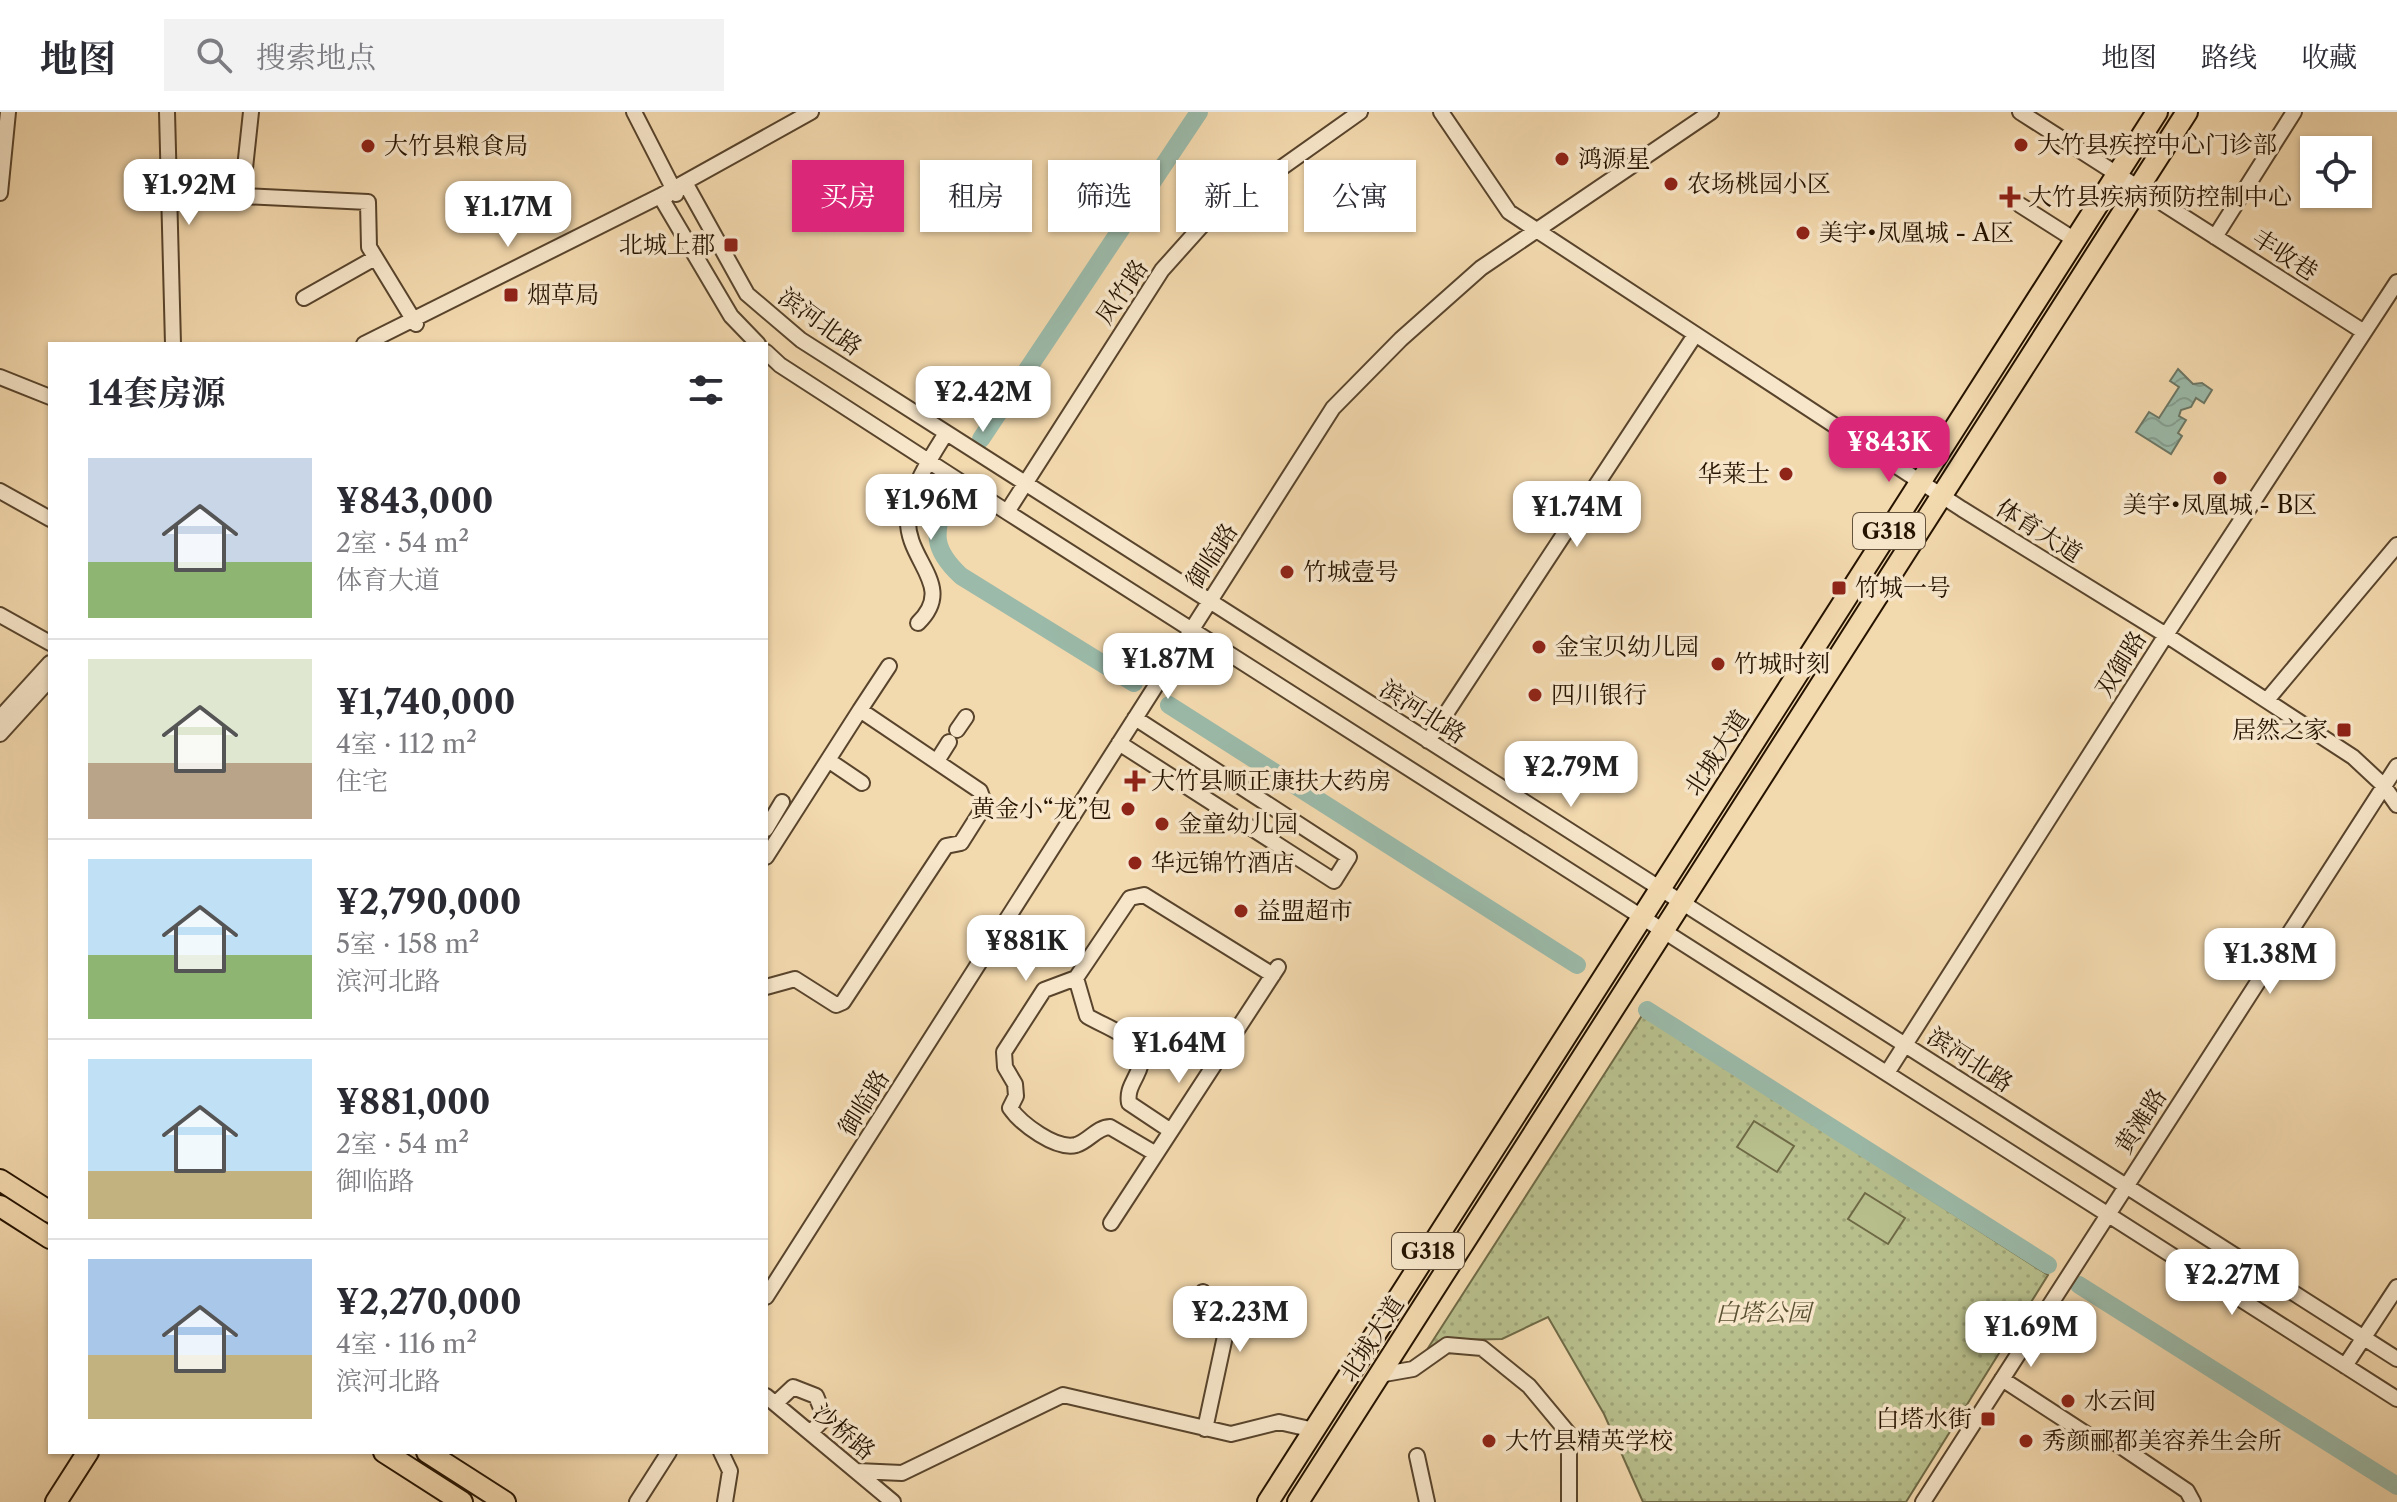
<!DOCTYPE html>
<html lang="zh">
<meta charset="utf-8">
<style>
body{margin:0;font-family:"Libre Caslon Text","Noto Serif SC",serif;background:#f2f2f3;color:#2b2b33;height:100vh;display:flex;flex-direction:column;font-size:30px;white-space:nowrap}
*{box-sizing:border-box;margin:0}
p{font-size:26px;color:#7c7c81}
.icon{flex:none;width:44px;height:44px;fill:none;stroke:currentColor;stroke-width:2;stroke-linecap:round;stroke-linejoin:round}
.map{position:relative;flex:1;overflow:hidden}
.details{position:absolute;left:48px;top:230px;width:720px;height:1112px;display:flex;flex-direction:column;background:#fff;border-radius:0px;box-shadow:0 2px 6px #0004}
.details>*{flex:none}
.hud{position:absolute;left:792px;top:48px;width:760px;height:72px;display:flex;gap:16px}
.controls{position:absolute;left:2300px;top:24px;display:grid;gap:16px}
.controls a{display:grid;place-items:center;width:72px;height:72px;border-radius:0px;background:#fff;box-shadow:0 2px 6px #0004;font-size:40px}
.price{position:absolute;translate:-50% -68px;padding:0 18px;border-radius:16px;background:#fff;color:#222;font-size:26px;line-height:52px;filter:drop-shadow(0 2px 4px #0008)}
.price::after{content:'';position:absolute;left:50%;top:48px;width:24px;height:18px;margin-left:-12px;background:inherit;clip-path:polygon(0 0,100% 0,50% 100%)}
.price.active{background:#db2777;color:#fff}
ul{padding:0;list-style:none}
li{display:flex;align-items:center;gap:24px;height:200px;padding:0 40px}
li+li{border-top:2px solid #e1e1e2}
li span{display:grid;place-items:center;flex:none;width:224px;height:160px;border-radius:0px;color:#555}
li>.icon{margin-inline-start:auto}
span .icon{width:96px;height:96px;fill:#fffc;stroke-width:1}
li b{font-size:34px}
h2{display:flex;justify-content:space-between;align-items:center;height:96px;padding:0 40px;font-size:34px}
.tag{padding:0 28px;border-radius:0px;background:#fff;box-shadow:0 2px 6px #0004;font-size:28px;line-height:72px}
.tag.active{background:#db2777;color:#fff}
header{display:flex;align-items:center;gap:48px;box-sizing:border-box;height:112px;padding:0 40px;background:#fff;border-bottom:2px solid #e1e1e2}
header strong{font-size:38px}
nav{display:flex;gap:44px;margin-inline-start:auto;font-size:28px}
.search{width:560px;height:72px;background:#f2f2f3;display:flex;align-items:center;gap:20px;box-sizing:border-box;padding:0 28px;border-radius:0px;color:#7c7c81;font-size:30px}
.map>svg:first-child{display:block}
.park{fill:url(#park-dots);stroke:#6e6a46;stroke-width:2}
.pitch{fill:#b8c08d;stroke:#6e6a46;stroke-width:2}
.water{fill:url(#water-waves);stroke:#6c7765;stroke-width:2}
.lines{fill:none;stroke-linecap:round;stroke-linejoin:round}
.river{stroke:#9bbaa9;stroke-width:18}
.minor-casing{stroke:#58442c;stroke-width:18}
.highway-casing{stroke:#251300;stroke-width:24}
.minor{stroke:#f7e6ca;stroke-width:14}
.highway{stroke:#f3d9ae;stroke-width:20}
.poi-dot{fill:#8f2418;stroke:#f7e6ca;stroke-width:3}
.labels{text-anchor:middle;stroke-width:7;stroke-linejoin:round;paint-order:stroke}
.shield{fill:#f7e6ca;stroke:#64523d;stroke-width:2}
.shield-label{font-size:22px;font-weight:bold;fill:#251300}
.poi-label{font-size:24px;fill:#251300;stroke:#f7e6ca;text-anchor:start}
.street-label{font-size:24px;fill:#251300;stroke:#f7e6ca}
.park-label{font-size:24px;font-style:italic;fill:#585031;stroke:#f7e6ca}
</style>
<header>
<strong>地图</strong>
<div class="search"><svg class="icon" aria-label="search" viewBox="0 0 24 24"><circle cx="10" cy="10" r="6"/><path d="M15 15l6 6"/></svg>搜索地点</div>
<nav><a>地图</a><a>路线</a><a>收藏</a></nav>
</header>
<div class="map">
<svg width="2397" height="1390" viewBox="0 0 2397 1390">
<defs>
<pattern id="park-dots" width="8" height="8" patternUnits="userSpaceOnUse" patternTransform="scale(2)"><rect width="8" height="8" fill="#b8c08d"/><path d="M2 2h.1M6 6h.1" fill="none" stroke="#9ea478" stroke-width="1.8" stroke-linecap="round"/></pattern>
<pattern id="water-waves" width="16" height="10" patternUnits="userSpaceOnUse" patternTransform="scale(2)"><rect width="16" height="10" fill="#9bbaa9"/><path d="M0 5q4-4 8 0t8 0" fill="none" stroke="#859f90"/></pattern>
</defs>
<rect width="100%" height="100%" fill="#f3d9ae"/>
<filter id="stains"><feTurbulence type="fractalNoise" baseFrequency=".0025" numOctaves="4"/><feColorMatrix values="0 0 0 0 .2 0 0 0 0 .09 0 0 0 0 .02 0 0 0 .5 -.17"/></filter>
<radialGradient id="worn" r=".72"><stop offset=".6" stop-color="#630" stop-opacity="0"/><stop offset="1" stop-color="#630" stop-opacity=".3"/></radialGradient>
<path class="park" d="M1643 902 2048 1163 1906 1390H1643L1604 1302 1548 1205 1502 1227 1452 1228 1421 1247Z"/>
<path class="pitch" d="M1754 1009 1794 1034 1777 1060 1737 1035Z
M1865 1081 1905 1106 1888 1132 1848 1107Z"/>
<path class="water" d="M2178 257 2193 272 2202 271 2212 278 2204 291 2196 286 2191 295 2181 298 2179 304 2186 308 2178 321 2182 324 2171 342 2136 320 2149 300 2159 306 2179 275 2170 269Z"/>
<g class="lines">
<path class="river" d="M981 327 1199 0
M948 379C936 419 928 433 961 464L1134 571
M1169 593 1577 853
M1647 898 2048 1153
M2079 1173 2397 1374"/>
<g class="minor-casing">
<path id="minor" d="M167 0 173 232
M251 0 242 84 368 90 369 135 416 212
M634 0 676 82
M1441 0 1509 100 1962 397 2166 523 2353 645 2383 673 2397 693
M2020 0 2364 220
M673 76H688L747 182 801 228 2397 1247
M672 77 663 89 731 204 758 232
M0 81 8 0
M2020 93 2075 128
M2215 125 2294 0
M304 186 375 146
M364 232 660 84 811 0
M766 240 780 253 1007 400 2397 1287
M0 265 50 285
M0 379 50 407
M1007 400 1162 158 1205 110 1360 0
M0 503 50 531
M918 511C957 473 905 449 908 405 911 375 931 345 946 321
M2267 588 2397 433
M860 598 889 554
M0 606 50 551
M957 618 966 605
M0 622 50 567
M1428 629 1695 223
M1119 631 1334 769 1349 745 1135 606
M937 649 949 630
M766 717 782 690
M766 745 828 648
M1076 866 1087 904C1110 918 1154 929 1137 962 1132 973 1127 979 1129 991L1171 1019
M766 875 795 867 836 893 843 890 946 734 961 731 985 693 980 679 860 598 828 648 862 671
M1887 961 2166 523 2397 170
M1156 1042 1110 1015C1097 1015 1089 1029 1076 1033 1056 1038 1021 1012 1010 996L1016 984 1015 972 1005 955 1004 940 1044 878 1076 866 1130 786 1144 783 1273 863
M1111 1111 1278 855
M1203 1180 1227 1215 1205 1317
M766 1185 1333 296 1401 227 1481 156 1711 0
M2345 1254 2397 1175
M1379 1263 1413 1257 1447 1233 1482 1236 1529 1274 1569 1322V1390
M2002 1267 2091 1325H2107L2187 1379 2193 1390
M766 1284 893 1390
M776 1291 793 1275 816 1284 825 1306 811 1320
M721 1340 730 1359 725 1390
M1417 1344 1427 1390
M857 1359 902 1361 1063 1283 1231 1322 1279 1310 1314 1318
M637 1390 669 1340
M1923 1390 2397 654"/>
</g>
<g class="highway-casing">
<path id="highway" d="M0 1068 50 1100
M0 1094 50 1126
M384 1340 462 1390
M427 1340 505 1390
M56 1390 88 1340
M1268 1390 2157 0
M1298 1390 2187 0"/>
</g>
<use href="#minor" class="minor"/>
<use href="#highway" class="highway"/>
</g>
<g class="poi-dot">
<circle cx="2021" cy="33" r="8"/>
<circle cx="368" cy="34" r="8"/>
<circle cx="1562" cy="47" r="8"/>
<circle cx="1671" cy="72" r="8"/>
<path d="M2006 73h8v8h8v8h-8v8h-8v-8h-8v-8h8z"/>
<circle cx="1803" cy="121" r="8"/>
<rect x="723" y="125" width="16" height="16" rx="4"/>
<rect x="503" y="175" width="16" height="16" rx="4"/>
<circle cx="1786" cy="362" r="8"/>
<circle cx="2220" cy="366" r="8"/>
<circle cx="1287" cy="460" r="8"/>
<rect x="1831" y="468" width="16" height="16" rx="4"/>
<circle cx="1539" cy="535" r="8"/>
<circle cx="1718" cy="552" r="8"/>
<circle cx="1535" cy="583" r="8"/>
<rect x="2336" y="610" width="16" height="16" rx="4"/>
<path d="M1131 657h8v8h8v8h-8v8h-8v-8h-8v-8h8z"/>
<circle cx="1128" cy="697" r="8"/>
<circle cx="1162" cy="712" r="8"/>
<circle cx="1135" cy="751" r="8"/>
<circle cx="1241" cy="799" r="8"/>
<circle cx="2068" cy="1289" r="8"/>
<rect x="1980" y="1299" width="16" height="16" rx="4"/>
<circle cx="1489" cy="1329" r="8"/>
<circle cx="2026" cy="1329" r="8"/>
</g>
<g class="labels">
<g class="shield">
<rect x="1853" y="401" width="72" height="36" rx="6"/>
<rect x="1392" y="1121" width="72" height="36" rx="6"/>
</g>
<g class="shield-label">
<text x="1889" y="427">G318</text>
<text x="1428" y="1147">G318</text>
</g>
<g class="poi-label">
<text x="2037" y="41">大竹县疾控中心门诊部</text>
<text x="384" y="42">大竹县粮食局</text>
<text x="1578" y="55">鸿源星</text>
<text x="1687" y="80">农场桃园小区</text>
<text x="2028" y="93">大竹县疾病预防控制中心</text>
<text x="1819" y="129">美宇•凤凰城 - A区</text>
<text x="715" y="141" text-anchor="end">北城上郡</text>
<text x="527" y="191">烟草局</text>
<text x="1770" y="370" text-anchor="end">华莱士</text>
<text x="2220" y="401" text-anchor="middle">美宇•凤凰城 - B区</text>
<text x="1303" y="468">竹城壹号</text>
<text x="1855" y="484">竹城一号</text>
<text x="1555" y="543">金宝贝幼儿园</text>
<text x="1734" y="560">竹城时刻</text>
<text x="1551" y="591">四川银行</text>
<text x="2328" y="626" text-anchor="end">居然之家</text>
<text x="1151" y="677">大竹县顺正康扶大药房</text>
<text x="1112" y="705" text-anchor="end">黄金小“龙”包</text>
<text x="1178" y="720">金童幼儿园</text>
<text x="1151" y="759">华远锦竹酒店</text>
<text x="1257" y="807">益盟超市</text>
<text x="2084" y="1297">水云间</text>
<text x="1972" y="1315" text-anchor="end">白塔水街</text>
<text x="1505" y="1337">大竹县精英学校</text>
<text x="2042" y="1337">秀颜郦都美容养生会所</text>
</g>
<g class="street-label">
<text transform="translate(2285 143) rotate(33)" y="8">丰收巷</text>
<text transform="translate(1122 180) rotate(-56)" y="8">凤竹路</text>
<text transform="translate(820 210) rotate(36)" y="8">滨河北路</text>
<text transform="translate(2039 419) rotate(32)" y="8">体育大道</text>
<text transform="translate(1212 444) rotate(-57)" y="8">御临路</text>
<text transform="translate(2121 552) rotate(-58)" y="8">双御路</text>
<text transform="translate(1423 600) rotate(32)" y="8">滨河北路</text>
<text transform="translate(1717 641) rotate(-57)" y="8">北城大道</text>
<text transform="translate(1970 948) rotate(33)" y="8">滨河北路</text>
<text transform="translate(864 991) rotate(-58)" y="8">御临路</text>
<text transform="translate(2141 1009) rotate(-57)" y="8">黄滩路</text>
<text transform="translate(1372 1227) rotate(-57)" y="8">北城大道</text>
<text transform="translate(844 1320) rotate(40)" y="8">沙桥路</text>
</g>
<g class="park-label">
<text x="1763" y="1209">白塔公园</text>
</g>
</g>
<rect width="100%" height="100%" filter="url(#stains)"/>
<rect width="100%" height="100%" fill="url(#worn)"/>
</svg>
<div class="controls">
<a><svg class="icon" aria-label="locate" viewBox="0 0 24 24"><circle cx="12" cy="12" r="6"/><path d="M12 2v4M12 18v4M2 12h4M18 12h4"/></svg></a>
</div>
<b class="price" style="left:189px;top:115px">¥1.92M</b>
<b class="price" style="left:508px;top:137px">¥1.17M</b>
<b class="price" style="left:983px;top:322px">¥2.42M</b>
<b class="price active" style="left:1889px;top:372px">¥843K</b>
<b class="price" style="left:931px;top:430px">¥1.96M</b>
<b class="price" style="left:1577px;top:437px">¥1.74M</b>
<b class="price" style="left:1168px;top:589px">¥1.87M</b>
<b class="price" style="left:1571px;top:697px">¥2.79M</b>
<b class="price" style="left:1026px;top:871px">¥881K</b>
<b class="price" style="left:2270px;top:884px">¥1.38M</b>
<b class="price" style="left:1179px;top:973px">¥1.64M</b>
<b class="price" style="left:2232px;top:1205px">¥2.27M</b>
<b class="price" style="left:1240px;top:1242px">¥2.23M</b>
<b class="price" style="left:2031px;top:1257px">¥1.69M</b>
<div class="hud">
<a class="tag active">买房</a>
<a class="tag">租房</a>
<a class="tag">筛选</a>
<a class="tag">新上</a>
<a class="tag">公寓</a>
</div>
<section class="details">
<h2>14套房源<svg class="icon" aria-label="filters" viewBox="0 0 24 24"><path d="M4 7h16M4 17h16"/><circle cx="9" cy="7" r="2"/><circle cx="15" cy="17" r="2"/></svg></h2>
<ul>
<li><span style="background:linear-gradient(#c9d6e8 65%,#8fb573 0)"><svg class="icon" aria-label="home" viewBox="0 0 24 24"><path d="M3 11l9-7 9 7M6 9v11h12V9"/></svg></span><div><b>¥843,000</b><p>2室 · 54 m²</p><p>体育大道</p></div></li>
<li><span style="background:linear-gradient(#dfe7d0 65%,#b9a48a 0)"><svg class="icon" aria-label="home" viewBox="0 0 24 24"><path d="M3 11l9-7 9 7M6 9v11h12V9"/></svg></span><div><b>¥1,740,000</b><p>4室 · 112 m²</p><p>住宅</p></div></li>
<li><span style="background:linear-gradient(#bfe0f5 60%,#8fb573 0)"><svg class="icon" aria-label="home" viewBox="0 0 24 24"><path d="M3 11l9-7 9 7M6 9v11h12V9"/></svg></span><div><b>¥2,790,000</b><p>5室 · 158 m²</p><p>滨河北路</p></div></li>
<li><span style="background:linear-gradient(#bfe0f5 70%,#c2b280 0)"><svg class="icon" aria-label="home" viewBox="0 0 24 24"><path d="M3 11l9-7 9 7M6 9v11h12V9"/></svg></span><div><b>¥881,000</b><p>2室 · 54 m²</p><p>御临路</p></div></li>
<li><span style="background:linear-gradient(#a9c7e8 60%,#c2b280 0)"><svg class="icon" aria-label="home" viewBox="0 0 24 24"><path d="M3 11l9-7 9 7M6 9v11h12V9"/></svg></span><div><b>¥2,270,000</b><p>4室 · 116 m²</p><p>滨河北路</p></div></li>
</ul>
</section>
</div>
